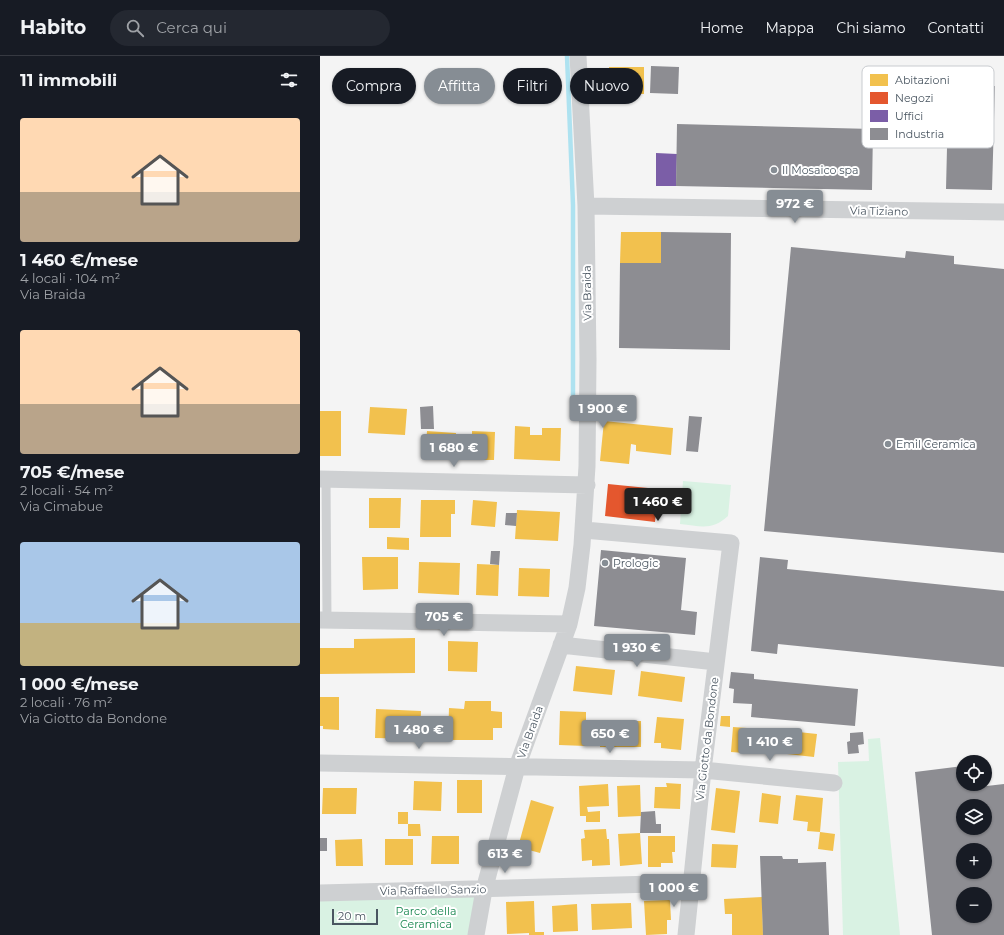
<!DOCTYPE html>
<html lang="it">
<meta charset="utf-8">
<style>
body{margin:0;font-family:Montserrat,sans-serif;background:#242831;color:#f1f3f6;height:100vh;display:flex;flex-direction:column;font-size:15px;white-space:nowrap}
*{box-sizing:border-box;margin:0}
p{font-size:13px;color:#9ea1a6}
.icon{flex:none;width:22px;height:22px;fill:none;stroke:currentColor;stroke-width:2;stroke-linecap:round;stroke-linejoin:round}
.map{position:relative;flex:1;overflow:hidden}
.sheet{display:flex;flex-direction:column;background:#171b24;width:320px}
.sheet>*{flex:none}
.guide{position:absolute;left:12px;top:12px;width:380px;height:36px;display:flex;gap:8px}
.buttons{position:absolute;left:636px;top:699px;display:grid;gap:8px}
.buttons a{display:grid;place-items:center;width:36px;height:36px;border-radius:50%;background:#171b24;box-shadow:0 1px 3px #0004;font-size:20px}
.scale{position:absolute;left:12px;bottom:10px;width:46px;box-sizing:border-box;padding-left:4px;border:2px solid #4a5661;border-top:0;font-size:11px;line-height:14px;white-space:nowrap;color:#4a5661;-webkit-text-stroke:3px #fff;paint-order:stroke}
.price{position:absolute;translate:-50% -34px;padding:0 9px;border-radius:4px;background:#868d94;color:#fff;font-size:13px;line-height:26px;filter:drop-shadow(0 1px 2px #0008)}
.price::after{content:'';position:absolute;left:50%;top:24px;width:12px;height:9px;margin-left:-6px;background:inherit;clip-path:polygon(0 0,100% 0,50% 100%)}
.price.selected{background:#222;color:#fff}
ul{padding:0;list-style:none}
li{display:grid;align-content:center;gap:8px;height:212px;padding:0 20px}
li span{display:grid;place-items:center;height:124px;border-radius:4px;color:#555}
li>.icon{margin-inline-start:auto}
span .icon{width:72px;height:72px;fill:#fffc;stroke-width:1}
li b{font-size:17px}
h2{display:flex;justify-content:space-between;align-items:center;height:48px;padding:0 20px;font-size:17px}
.chip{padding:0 14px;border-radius:18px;background:#171b24;box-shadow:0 1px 3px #0004;font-size:14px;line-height:36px}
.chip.selected{background:#868d94;color:#fff}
header{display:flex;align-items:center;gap:24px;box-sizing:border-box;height:56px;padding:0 20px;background:#171b24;border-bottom:1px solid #363941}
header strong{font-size:19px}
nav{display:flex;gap:22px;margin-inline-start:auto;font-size:14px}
.search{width:280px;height:36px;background:#242831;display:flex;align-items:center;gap:10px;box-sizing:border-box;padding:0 14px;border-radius:22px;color:#9ea1a6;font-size:15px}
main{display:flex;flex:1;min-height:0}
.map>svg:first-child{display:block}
.green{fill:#d9f2e3}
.homes{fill:#f2c14e}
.shops{fill:#e4572e}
.offices{fill:#7b5ea7}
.industry{fill:#8d8d92;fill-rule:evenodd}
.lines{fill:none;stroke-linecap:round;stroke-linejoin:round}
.stream{stroke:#aee2f0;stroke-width:4.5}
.lane{stroke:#ced0d2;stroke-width:9}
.street{stroke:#ced0d2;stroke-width:17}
.poi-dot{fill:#868d94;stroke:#fff;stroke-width:1.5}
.labels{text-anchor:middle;stroke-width:4;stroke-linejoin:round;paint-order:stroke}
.poi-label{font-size:11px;fill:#4a5661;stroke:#fff;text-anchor:start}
.street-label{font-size:11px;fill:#4a5661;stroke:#fff}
.park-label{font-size:11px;fill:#17864f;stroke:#fff}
.key{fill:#fff;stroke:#c9ccd0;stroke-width:1}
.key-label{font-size:11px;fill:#4a5661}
</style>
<header>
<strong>Habito</strong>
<div class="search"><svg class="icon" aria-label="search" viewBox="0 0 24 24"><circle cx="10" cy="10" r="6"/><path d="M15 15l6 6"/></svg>Cerca qui</div>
<nav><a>Home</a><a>Mappa</a><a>Chi siamo</a><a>Contatti</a></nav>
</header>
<main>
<section class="sheet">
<h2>11 immobili<svg class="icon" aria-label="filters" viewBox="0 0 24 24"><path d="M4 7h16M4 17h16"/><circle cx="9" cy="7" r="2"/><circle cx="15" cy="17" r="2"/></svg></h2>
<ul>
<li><span style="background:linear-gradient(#ffd9b3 60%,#b9a48a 0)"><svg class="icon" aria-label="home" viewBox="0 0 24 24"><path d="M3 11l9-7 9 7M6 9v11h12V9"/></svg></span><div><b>1 460 €/mese</b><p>4 locali · 104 m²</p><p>Via Braida</p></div></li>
<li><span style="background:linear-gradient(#ffd9b3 60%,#b9a48a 0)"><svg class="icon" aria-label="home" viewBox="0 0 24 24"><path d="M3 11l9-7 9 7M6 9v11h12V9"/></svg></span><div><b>705 €/mese</b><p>2 locali · 54 m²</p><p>Via Cimabue</p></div></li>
<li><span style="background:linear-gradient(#a9c7e8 65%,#c2b280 0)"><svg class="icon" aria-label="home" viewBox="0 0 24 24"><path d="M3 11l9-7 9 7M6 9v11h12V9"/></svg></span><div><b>1 000 €/mese</b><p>2 locali · 76 m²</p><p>Via Giotto da Bondone</p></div></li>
</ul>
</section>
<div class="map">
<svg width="684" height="879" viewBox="0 0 684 879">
<rect width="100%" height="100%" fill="#f4f4f4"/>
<path class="green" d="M363 425 411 429 408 460C392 475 380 470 360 468Z
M560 682 580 879H523L518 706 549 705 548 683Z
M166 833 159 879H0V837Z"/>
<path class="homes" d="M289 11H324V38H297V31H289Z
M301 176H341V207H300Z
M50 351 87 353 85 379 48 377Z
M0 355H21V400H0Z
M284 365 353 372 351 399 316 395V389L311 388 309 408 280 405Z
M195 370 210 371V379H222V372H241L240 405 194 403Z
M107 375 136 377 134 404 105 402Z
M152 375 175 376 174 404H152Z
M49 442H81L80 472H49Z
M101 444H135V458H131V481H100Z
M153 444 177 446 175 471 151 469Z
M197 454 240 456 238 485 195 483Z
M67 481 89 482V494L67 493Z
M42 501H78V533L43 534Z
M99 506 140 507 139 539 98 537Z
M157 508 179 509 178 540 156 539Z
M199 512 230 513 229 541 198 540Z
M95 582V617L0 618V592H34V583Z
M128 585 158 586 157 616 128 615Z
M256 610 295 614 292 639 253 635Z
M321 615 365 621 362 646 318 640Z
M0 641H19V674L3 673V670H0Z
M145 645H171V655L182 656V672H173V684H128L129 652 144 653Z
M56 653 101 655 100 683 55 682Z
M240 655 266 656V690L239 689Z
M401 660H410V671L400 670Z
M337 661 364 663 361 694 341 692V687H334Z
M280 665H321V691H280Z
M413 671 441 673 439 698 411 696Z
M469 675 497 678 494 701 467 698Z
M137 724H162V757H137Z
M94 725 122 726 121 755 93 754Z
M346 727 361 728 360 753 334 752 335 731H347Z
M288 728 289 750 267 751 268 756 280 755V766H266V760H260L259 730Z
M320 729 321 760 298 761 297 730Z
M3 732H37L36 758H2Z
M396 732 420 735 415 777 391 774Z
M442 737 461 740 458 768 439 766Z
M476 739 503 742 500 776 487 775 488 766 473 764Z
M211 744 234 751 220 797 198 791Z
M78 756H88V768H78Z
M88 768H100L101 780H88Z
M286 773 287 783H289L290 809 272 810V804L262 805 261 783 265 782 264 774Z
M500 776 515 778 513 795 498 793Z
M320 777 322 808 300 810 298 778Z
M112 780H139V808H111Z
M328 780H355V796H352L353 807H341V811H328Z
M42 783 43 810H16L15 784Z
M65 783H93V809H65Z
M392 788 418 789 416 812 391 811Z
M442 841 443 879H412V858H405L404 843Z
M350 844 351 864H347V878L326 879 324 845Z
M214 845 215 876H224V879H209V877L187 878 186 846Z
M311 847 312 872 272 874 271 848Z
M257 848 258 875 233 876 232 850Z"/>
<path class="shops" d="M288 428 338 433 335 466 285 460Z"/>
<path class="offices" d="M336 97 357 98 356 130H336Z"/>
<path class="industry" d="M331 10 359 11 358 38 330 37Z
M611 29 675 30 672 134 626 133 627 92H610Z
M357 68 553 73 552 134 356 130Z
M341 176 411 177 410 294 299 292 300 207H341Z
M471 191 585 202 586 195 634 200V208L684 213V497L444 475Z
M113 350 114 373H101L100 351Z
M369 360 382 361 378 396 366 395Z
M186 457H197L196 470 185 469Z
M281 494 366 502 361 554 377 556 375 579 274 570Z
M171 495H180L179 509 170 508Z
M440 501 468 504 467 513 684 535V611L458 588 457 598 431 595Z
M411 616 434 618V623L538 633 535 670 431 661 432 648 413 647 414 633 409 632Z
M543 676 544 688 538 689 539 697 528 698 527 686 530 685V677Z
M643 710V728H658V731L684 728V879H612L595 716ZM643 750H665V772H643ZM643 794H665V816H643ZM643 838H665V860H643Z
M335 755 336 768H341V777H320L321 756Z
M0 782H7V795H0Z
M440 800H462L463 803H478V807L506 806 509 879H443Z"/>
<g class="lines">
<path class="stream" d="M247 0 253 149V343"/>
<path class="lane" d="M6 423 7 564"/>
<path class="street" d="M266 150 684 156
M0 423 267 429
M264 474 411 487 383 714 366 879
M0 564 249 568
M241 589 396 606
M0 707 383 714 514 727
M0 837 371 827
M156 879 164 834 197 711 249 568 257 532 262 489 267 410 268 303 266 150 258 0"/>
</g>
<g class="poi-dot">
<circle cx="454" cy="114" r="4"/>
<circle cx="568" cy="388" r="4"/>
<circle cx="285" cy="507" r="4"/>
</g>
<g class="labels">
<g class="poi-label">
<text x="462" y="118">Il Mosaico spa</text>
<text x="576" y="392">Emil Ceramica</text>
<text x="293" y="511">Prologic</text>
</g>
<g class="street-label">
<text transform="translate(559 155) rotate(1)" y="4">Via Tiziano</text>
<text transform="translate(267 237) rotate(-91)" y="4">Via Braida</text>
<text transform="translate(210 676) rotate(-70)" y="4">Via Braida</text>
<text transform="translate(387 683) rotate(-83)" y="4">Via Giotto da Bondone</text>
<text transform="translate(113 834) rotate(-1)" y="4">Via Raffaello Sanzio</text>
</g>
<g class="park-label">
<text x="106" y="859">Parco della<tspan x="106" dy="13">Ceramica</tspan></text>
</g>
</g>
<rect x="542" y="10" width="132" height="82" rx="6" class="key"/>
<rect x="550" y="18" width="18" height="12" fill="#f2c14e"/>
<rect x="550" y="36" width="18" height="12" fill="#e4572e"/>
<rect x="550" y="54" width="18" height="12" fill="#7b5ea7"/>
<rect x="550" y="72" width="18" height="12" fill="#8d8d92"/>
<g class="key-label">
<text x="575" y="28">Abitazioni</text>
<text x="575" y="46">Negozi</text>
<text x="575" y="64">Uffici</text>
<text x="575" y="82">Industria</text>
</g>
</svg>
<div class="buttons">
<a><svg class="icon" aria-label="locate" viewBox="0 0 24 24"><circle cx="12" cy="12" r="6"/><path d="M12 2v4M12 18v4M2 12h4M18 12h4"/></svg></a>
<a><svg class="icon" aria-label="layers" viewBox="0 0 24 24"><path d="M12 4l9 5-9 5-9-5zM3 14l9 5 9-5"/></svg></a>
<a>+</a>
<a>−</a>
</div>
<div class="scale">20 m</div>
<b class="price" style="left:475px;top:168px">972 €</b>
<b class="price" style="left:283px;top:373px">1 900 €</b>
<b class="price" style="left:134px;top:412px">1 680 €</b>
<b class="price selected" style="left:338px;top:466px">1 460 €</b>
<b class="price" style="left:124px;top:581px">705 €</b>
<b class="price" style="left:317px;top:612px">1 930 €</b>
<b class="price" style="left:99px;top:694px">1 480 €</b>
<b class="price" style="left:290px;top:698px">650 €</b>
<b class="price" style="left:450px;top:706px">1 410 €</b>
<b class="price" style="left:185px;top:818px">613 €</b>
<b class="price" style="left:354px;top:852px">1 000 €</b>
<div class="guide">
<a class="chip">Compra</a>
<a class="chip selected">Affitta</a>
<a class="chip">Filtri</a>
<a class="chip">Nuovo</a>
</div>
</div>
</main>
